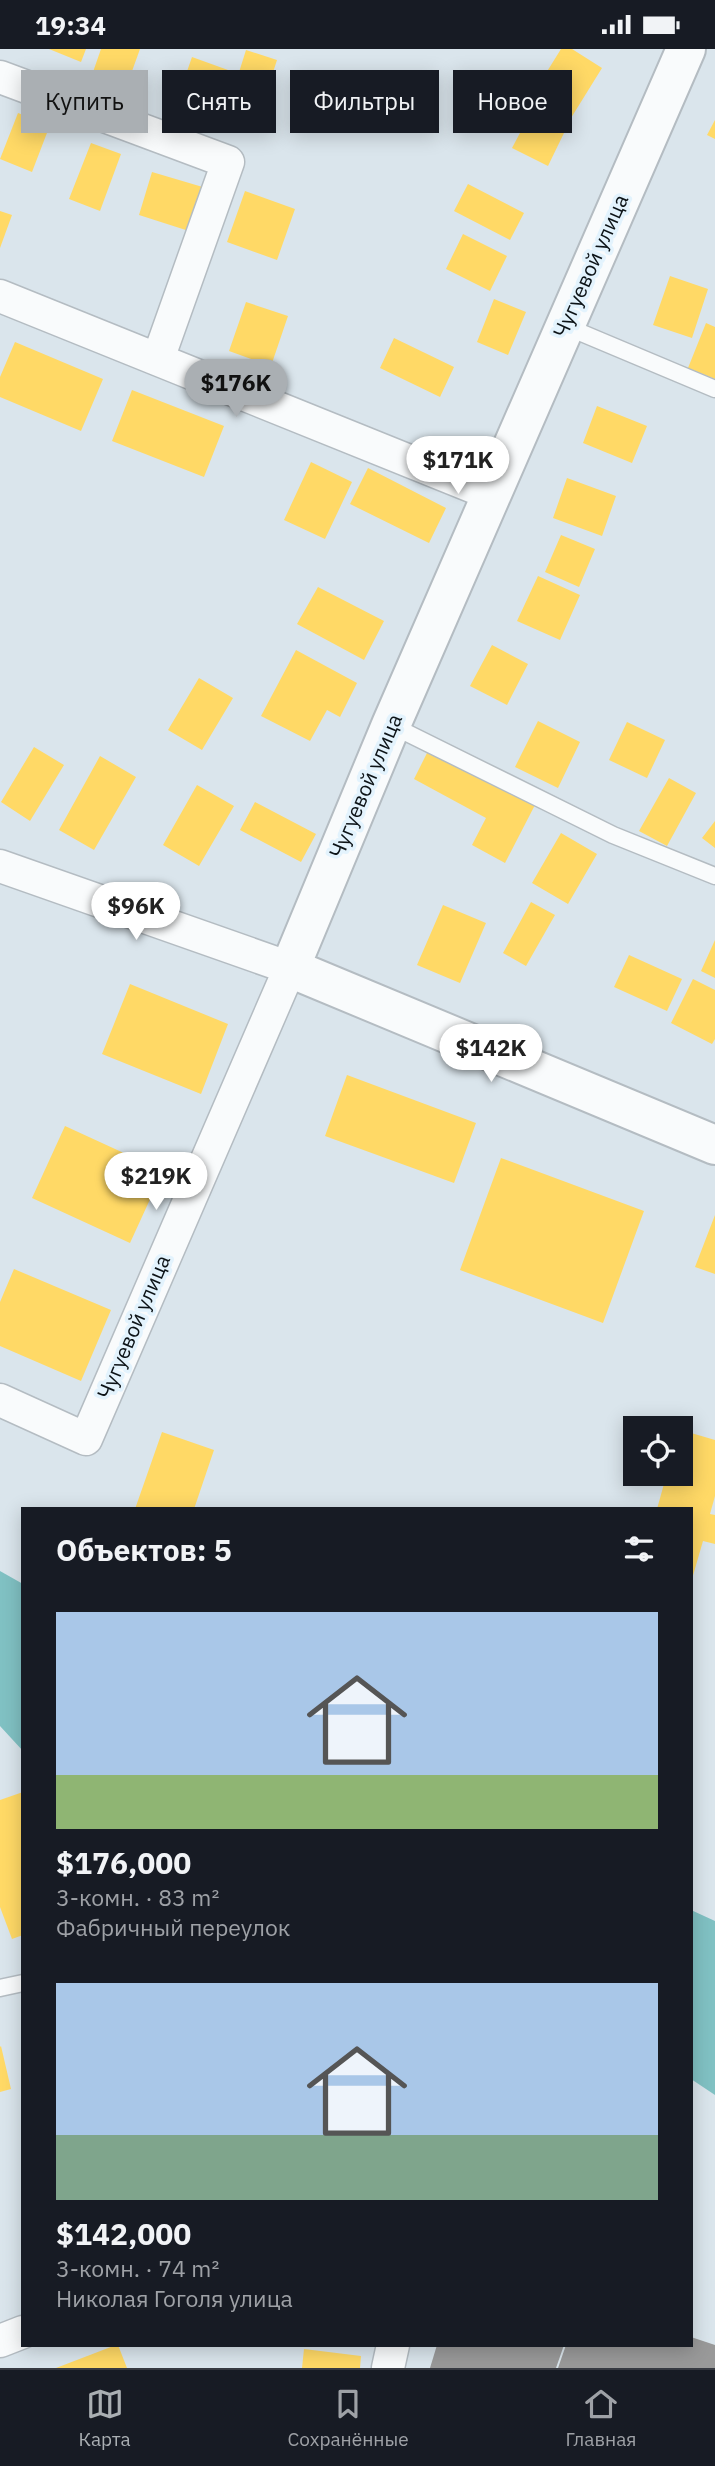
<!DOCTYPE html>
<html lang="ru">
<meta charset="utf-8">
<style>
body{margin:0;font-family:"IBM Plex Sans",sans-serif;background:#242831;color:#f1f3f6;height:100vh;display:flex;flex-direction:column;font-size:26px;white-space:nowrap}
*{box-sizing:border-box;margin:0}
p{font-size:23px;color:#9ea1a6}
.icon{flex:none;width:38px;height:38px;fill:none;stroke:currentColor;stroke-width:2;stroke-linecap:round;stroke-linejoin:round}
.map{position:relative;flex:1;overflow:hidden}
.drawer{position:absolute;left:21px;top:1458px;width:672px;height:840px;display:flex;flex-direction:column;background:#171b24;border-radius:0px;box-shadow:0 4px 18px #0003}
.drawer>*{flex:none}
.guide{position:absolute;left:21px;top:21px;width:674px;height:63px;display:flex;gap:14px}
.tools{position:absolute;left:623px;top:1367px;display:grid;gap:14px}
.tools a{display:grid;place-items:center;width:70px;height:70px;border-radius:0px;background:#171b24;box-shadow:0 4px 18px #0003;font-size:35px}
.price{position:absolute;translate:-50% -60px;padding:0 16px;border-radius:24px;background:#fff;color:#222;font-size:23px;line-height:46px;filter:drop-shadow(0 2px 4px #0008)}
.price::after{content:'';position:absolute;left:50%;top:42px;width:21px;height:16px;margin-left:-10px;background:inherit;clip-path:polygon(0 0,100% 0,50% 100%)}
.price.current{background:#aaafb3;color:#111}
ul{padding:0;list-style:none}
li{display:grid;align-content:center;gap:14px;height:371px;padding:0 35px}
li span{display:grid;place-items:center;height:217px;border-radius:0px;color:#555}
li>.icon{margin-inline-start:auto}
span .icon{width:126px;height:126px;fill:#fffc;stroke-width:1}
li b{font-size:30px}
h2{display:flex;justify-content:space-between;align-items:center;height:84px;padding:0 35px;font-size:30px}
.pill{padding:0 24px;border-radius:0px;background:#171b24;box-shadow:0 4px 18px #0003;font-size:24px;line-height:63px}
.pill.current{background:#aaafb3;color:#111}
.status{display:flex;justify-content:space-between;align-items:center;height:49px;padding:0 35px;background:#171b24;direction:ltr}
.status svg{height:19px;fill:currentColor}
.tab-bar{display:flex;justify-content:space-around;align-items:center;height:98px;border-top:2px solid #363941;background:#171b24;font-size:19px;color:#9ea1a6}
.tab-bar a{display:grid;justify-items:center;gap:4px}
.tab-bar .current{color:#aaafb3}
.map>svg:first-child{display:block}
.water{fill:#80c1c3}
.homes{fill:#ffd966}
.industry{fill:#999}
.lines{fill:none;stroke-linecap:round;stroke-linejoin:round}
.service-casing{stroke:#b4bcc2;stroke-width:19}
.minor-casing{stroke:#b4bcc2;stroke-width:35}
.tertiary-casing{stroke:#b4bcc2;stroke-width:42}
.service{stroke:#f9fbfc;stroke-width:16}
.minor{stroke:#f9fbfc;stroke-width:32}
.tertiary{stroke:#f9fbfc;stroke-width:38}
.labels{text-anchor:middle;stroke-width:7;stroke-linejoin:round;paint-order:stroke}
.street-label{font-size:21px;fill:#0c1317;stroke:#e3f3fd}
</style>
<div class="status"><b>19:34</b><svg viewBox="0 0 49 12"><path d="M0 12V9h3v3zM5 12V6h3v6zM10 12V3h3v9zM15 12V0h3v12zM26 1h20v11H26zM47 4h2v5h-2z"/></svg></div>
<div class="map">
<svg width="715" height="2319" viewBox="0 0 715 2319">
<rect width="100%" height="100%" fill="#dae5ec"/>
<path class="water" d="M0 1522 23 1535V1702L0 1677Z
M691 1861 715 1872V2046L691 2030Z"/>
<path class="homes" d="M49 0H86L81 13Z
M101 0H140L127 36 93 23Z
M561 0H572L602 19 571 69 533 45Z
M246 1 277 11 254 81 224 71Z
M192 8 228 21 213 64 177 51Z
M18 64 50 76 32 123 0 110Z
M529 67 564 84 548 117 512 99Z
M715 71V90L707 86Z
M91 94 121 105 100 162 69 150Z
M152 123 206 139 192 183 139 166Z
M468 135 524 164 510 191 454 162Z
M245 142 295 160 277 211 227 193Z
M0 162 12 166 0 199Z
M463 185 507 207 490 242 446 220Z
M670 227 708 240 692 289 653 276Z
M494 250 526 263 508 306 477 293Z
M246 253 288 267 271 317 229 302Z
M706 274 715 278V330L688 319Z
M394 289 454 318 440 348 380 319Z
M15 293 103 330 81 382 0 348V328Z
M132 341 224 377 204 428 112 392Z
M597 357 647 377 632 414 583 394Z
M311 413 352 433 325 490 284 471Z
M368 419 446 459 429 494 350 455Z
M567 429 616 447 602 487 553 469Z
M561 486 595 500 579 538 545 523Z
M538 527 580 546 560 591 517 572Z
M318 538 384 572 364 611 297 575Z
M492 596 528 615 507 656 470 637Z
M296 601 357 634 340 668 327 661 310 692 261 667Z
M199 629 233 649 202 701 168 681Z
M538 672 580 693 558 739 515 718Z
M627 673 665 691 647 729 609 711Z
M34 698 64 716 30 772 1 753Z
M430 698 536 754 505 814 472 796 486 769 414 730Z
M100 707 136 728 94 801 59 781Z
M669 729 696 744 667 797 639 782Z
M197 736 234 757 199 817 163 796Z
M255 753 316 785 301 813 240 781Z
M715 772V799L702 789Z
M561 784 597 805 568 855 532 834Z
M531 853 555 866 526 917 503 904Z
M443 856 486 874 460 934 417 916Z
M715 891V929L701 922Z
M629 906 682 930 667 962 614 938Z
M693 930 715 941V990L712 995 671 974Z
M130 935 228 975 201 1045 102 1005Z
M347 1026 476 1074 454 1134 325 1087Z
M65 1077 163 1122 130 1194 32 1149Z
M501 1109 644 1162 603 1274 460 1221Z
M715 1166V1225L695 1218Z
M14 1220 111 1261 81 1332 0 1297V1253Z
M681 1381 715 1391V1447L710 1465 715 1466V1495L703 1492 692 1530 691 1460H657L667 1424H681Z
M162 1383 214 1401 194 1460H135Z
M23 1743V1886L12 1890 0 1858V1751Z
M1 1997 11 2040 0 2043V1998Z
M118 2296 127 2319H56L116 2296Z
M304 2300 361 2307 360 2319H302Z"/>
<path class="industry" d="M691 2288 715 2296V2319H558L566 2296H691Z
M437 2296H564L556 2319H430Z"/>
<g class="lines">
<g class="service-casing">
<path id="service" d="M565 277 715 340
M391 676 613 786 715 827
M0 1939 23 1934"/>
</g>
<g class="minor-casing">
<path id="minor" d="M0 28 228 113 158 310
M0 247 491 445
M0 817 290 919 86 1390 0 1351
M0 2292 23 2283
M388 2319 393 2296"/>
</g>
<g class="tertiary-casing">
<path id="tertiary" d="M686 0 391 676 290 919 715 1096"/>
</g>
<use href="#service" class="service"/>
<use href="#minor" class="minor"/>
<use href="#tertiary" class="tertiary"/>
</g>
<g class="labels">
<g class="street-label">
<text transform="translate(591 217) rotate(-66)" y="7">Чугуевой улица</text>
<text transform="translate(366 737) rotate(-67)" y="7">Чугуевой улица</text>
<text transform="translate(134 1278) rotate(-67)" y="7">Чугуевой улица</text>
</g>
</g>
</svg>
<div class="tools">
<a><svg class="icon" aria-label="locate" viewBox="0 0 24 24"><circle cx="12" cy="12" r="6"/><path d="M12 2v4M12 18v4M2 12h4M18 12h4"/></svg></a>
</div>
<b class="price current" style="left:236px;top:370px">$176K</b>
<b class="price" style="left:458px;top:447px">$171K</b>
<b class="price" style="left:136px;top:893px">$96K</b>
<b class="price" style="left:491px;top:1035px">$142K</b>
<b class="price" style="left:156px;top:1163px">$219K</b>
<div class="guide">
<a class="pill current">Купить</a>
<a class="pill">Снять</a>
<a class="pill">Фильтры</a>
<a class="pill">Новое</a>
</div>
<section class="drawer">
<h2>Объектов: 5<svg class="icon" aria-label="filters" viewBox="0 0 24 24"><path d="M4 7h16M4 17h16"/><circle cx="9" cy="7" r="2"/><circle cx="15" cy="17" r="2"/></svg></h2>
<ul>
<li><span style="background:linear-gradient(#a9c7e8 75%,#8fb573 0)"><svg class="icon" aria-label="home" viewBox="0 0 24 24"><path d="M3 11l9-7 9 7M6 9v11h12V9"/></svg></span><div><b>$176,000</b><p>3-комн. · 83 m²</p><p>Фабричный переулок</p></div></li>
<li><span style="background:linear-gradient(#a9c7e8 70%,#7fa58c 0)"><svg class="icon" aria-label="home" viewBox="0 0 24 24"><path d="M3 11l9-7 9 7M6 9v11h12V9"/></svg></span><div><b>$142,000</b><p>3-комн. · 74 m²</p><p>Николая Гоголя улица</p></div></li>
</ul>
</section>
</div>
<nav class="tab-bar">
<a class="current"><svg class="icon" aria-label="map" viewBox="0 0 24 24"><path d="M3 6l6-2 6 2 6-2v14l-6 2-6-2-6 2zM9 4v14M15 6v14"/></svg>Карта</a>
<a><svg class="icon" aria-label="saved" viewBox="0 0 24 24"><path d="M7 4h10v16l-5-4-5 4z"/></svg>Сохранённые</a>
<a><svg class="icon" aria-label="home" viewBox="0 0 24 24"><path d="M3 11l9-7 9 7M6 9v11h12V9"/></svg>Главная</a>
</nav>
